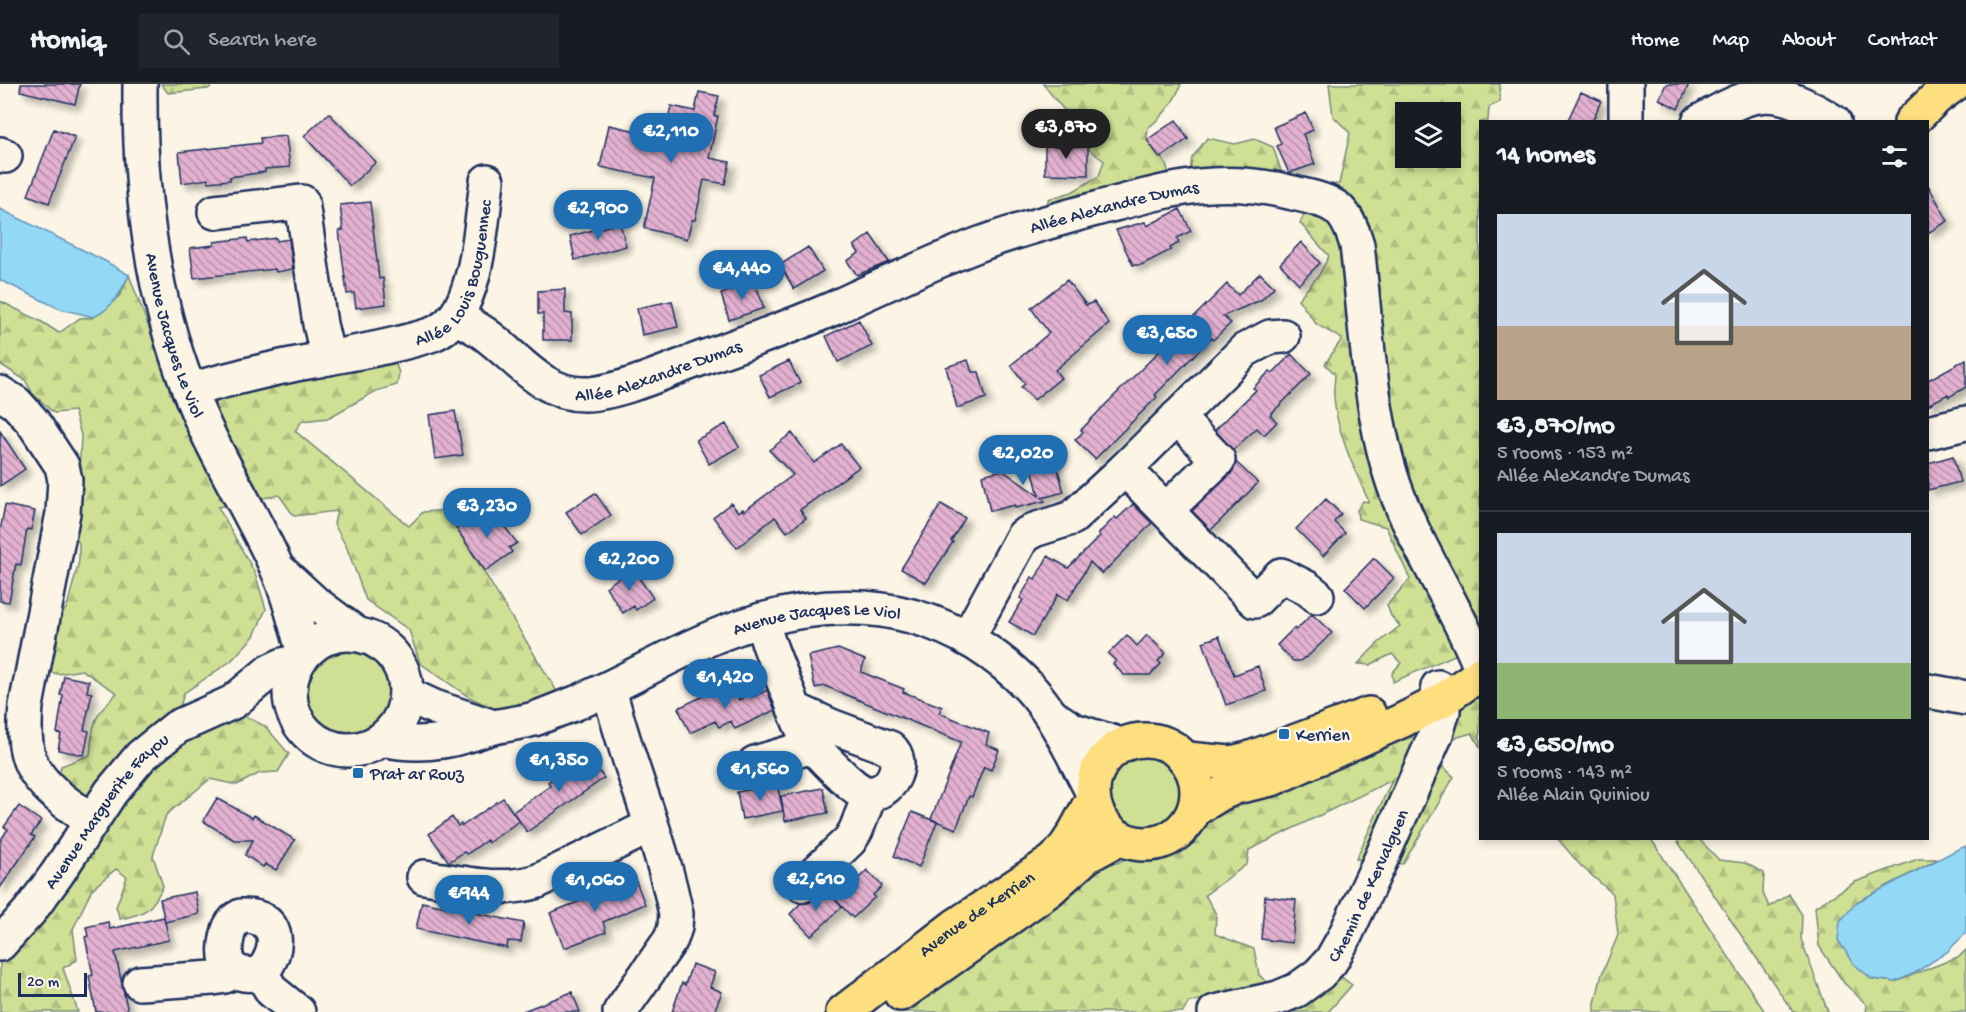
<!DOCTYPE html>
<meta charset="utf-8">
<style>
body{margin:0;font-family:"Gochi Hand",sans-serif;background:#20242c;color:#f1f3f6;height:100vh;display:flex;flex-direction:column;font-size:22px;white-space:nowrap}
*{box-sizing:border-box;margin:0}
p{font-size:20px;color:#9ea1a6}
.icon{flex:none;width:33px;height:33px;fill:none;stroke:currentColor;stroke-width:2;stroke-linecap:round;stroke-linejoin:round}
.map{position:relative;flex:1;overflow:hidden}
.details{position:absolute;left:1479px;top:36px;width:450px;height:720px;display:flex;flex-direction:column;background:#171b24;border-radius:0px;box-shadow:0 3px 9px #0003}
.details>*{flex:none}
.buttons{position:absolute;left:1395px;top:18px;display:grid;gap:12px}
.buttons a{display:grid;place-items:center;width:66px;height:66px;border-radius:0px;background:#171b24;box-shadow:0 3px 9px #0003;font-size:30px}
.scale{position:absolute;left:18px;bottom:15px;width:69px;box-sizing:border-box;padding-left:6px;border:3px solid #1b2f5e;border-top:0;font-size:16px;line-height:21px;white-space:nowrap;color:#1b2f5e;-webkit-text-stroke:4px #fcf5e5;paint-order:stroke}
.price{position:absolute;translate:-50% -51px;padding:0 14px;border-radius:21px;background:#1f6fb2;color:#fff;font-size:20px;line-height:39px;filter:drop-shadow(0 2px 3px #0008)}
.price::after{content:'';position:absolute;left:50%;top:36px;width:18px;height:14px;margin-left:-9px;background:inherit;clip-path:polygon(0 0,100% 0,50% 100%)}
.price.selected{background:#222;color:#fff}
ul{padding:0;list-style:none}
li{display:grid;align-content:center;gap:12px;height:318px;padding:0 18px}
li+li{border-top:2px solid #363941}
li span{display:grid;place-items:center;height:186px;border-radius:0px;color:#555}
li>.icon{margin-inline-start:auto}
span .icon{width:108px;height:108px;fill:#fffc;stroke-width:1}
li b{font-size:26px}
h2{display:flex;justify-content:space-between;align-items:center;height:72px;padding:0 18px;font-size:26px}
header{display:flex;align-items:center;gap:36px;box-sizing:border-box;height:84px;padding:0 30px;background:#171b24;border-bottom:2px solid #363941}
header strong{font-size:28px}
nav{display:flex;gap:33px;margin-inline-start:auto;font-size:21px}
.search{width:420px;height:54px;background:#20242c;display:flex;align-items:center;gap:15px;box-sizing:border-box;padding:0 21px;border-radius:0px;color:#9ea1a6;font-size:22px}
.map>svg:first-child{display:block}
.grass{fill:#cfe094;stroke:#758879;stroke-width:1.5}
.forest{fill:url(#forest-firs);stroke:#758879;stroke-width:1.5;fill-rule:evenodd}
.water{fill:#93d8f5;stroke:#6394b9;stroke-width:1.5}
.building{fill:url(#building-back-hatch);stroke:#1b2f5e;stroke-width:1.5;filter:url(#shadow)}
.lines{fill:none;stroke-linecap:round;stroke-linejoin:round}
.minor-casing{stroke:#1b2f5e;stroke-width:38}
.major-casing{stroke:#1b2f5e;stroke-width:38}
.minor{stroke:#fcf5e5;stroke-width:33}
.major{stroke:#fddf80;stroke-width:33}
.poi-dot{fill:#1f6fb2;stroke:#fcf5e5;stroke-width:2}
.labels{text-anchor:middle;stroke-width:5;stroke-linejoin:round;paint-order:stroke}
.street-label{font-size:18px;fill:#1b2f5e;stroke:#fcf5e5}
.poi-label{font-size:18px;fill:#1b2f5e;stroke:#fcf5e5;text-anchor:start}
</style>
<header>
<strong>Homiq</strong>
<div class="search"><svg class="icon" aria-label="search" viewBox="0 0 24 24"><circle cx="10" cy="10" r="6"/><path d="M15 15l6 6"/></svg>Search here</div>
<nav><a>Home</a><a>Map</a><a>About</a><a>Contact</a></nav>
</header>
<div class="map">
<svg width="1966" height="928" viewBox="0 0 1966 928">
<defs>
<pattern id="forest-firs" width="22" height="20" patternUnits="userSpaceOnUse" patternTransform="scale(1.5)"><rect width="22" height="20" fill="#cfe094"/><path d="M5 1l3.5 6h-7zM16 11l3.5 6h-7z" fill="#b1c082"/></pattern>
<pattern id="building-back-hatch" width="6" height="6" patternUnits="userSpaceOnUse" patternTransform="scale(1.5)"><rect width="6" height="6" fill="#e3b1d0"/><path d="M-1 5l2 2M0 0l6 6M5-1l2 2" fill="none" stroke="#b790ac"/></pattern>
<filter id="shadow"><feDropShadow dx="5.5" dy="5.5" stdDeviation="3" flood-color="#0004"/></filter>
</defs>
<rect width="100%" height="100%" fill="#fcf5e5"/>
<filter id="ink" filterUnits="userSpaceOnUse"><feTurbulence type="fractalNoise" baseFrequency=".0167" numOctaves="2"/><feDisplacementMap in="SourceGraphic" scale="12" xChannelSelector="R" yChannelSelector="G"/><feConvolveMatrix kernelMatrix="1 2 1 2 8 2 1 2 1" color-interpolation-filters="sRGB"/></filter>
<g filter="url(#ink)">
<path class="grass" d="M303 608a45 45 0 1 1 90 0a45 45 0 1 1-90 0Z
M1107 705a39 39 0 1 1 78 0a39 39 0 1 1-78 0Z"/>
<path class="forest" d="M161 0H214L208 5 168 9Z
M1043 0H1181C1175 18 1163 32 1148 44L1147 54 1166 80 1171 96 1048 124V115L1072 108 1099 92 1104 77 1073 53 1088 32 1064 26Z
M1329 0H1500V18L1489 23 1488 37 1480 38V560L1393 598 1392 589 1401 579 1392 570 1370 581 1358 580 1377 560 1400 542 1391 532 1387 521 1410 495 1386 443 1358 435 1357 426 1363 417 1369 418C1355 387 1336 347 1334 313 1333 305 1335 297 1335 290L1325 280 1342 255 1316 240 1298 215 1319 191 1329 172 1300 139 1307 124 1189 95 1192 74 1207 54 1235 60 1255 55 1273 63 1283 92 1307 101 1339 100 1350 49 1333 32ZM1406 28H1450V74H1406Z
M129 191 156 262 174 299 206 327 243 298 394 275 399 289 397 301 376 307 328 334 302 337 295 347 409 442 423 428 446 426 561 614 507 631 469 613 420 579 409 546 366 516 347 464 334 440 337 427 294 432 279 411 218 423 255 489 266 525 254 552 231 577 184 609 180 623 204 640 238 629 265 642 289 670 278 688 260 689 237 701 210 695 166 731 153 772 163 802C152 826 145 830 120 835L116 823 127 793 116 785 92 805 73 845 77 876 63 884 78 928H0V874L107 729 59 694 61 682 90 671C93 637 93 633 117 609L82 586 58 590 44 587 50 548 67 523 79 477V459L73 452 75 395 80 373 81 351 74 327 54 329 33 310 25 296 0 280V217L42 238 59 249 80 234 94 233 120 211Z
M1480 601V663L1472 649 1451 655 1450 630Z
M1407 648 1454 693 1403 780 1356 775 1392 696 1249 766 1247 780 1205 811 1216 830 1215 850 1254 865 1259 891 1274 904 1189 918 1183 928H895L937 892 1089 782 1117 779 1139 767 1163 763 1226 721Z
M1558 755H1651L1765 928H1595V919L1602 890 1618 851 1613 810 1581 782Z
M1676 755H1699L1719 776 1745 779 1764 789 1763 809 1769 823 1789 810 1802 831 1801 855 1828 928H1793Z
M1918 775H1938L1857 818 1872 895 1895 898 1960 872 1966 866V928H1866L1867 921 1844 899 1819 862 1815 823 1855 798Z
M1335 888 1352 901 1328 928H1262Z"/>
<path class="water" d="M0 125 103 176 129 191C120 209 113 224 94 233L60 225 0 196Z
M1966 763V849L1947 868 1915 889 1895 898 1872 895 1854 880 1838 856 1840 837 1857 818 1960 764Z"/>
<path class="building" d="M21 0H80L75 20 20 7Z
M1666 0H1689L1678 25 1659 15Z
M699 8 719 12 714 32H718L709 74 730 78 725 100 704 96 695 136H692L687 155 644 144 655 94 600 83 609 41 664 53 671 22 695 27Z
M1581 8 1601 17 1592 38H1567Z
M329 29 376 78 350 102 304 52Z
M1306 29 1313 46 1303 50 1315 80 1289 89 1277 62 1281 60 1274 43Z
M1176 36 1188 55 1160 74 1147 56Z
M54 45 75 53 49 119 28 111Z
M286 52 290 83 265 85V88L230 93V96L208 98V95L182 99 179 68 261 59 260 54Z
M1045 62 1088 63V91L1045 90Z
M1928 101 1948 137 1928 149Z
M370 118 379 195 383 194 386 220 356 224 354 209 347 210 339 147 343 146 340 121Z
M1180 125 1191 147 1177 154 1179 159 1170 164 1171 166 1141 181H1133L1116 146 1145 138 1147 142Z
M620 139 626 162 575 176 570 152Z
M870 150 889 178 857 191 847 177 859 169 854 162Z
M247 154 248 158 276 154 277 157 289 155 293 185 276 188 275 185 194 194 190 164 214 161V158Z
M1301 158 1320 179 1299 200 1280 180Z
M808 163 823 187 794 205 780 181Z
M1260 189 1274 203 1261 216 1223 232 1231 239 1213 256 1211 254 1155 311 1157 313 1095 375 1075 356 1083 348 1081 346 1102 324 1227 200 1238 211Z
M1067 196 1086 221 1094 218 1109 240 1055 286 1061 294 1034 316 1021 303 1025 300 1011 281 1049 249 1031 224Z
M755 198 764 224 729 236 721 210Z
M565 205V229L572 230V256H543V230H538V207Z
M672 217 678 243 642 251 637 224Z
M859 236 872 262 838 278 826 252Z
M1291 270 1311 290 1270 331 1277 338 1264 351 1257 344 1233 366 1215 346 1256 306 1253 304 1270 287 1273 289Z
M1966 275V303L1949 313 1948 310 1928 321V296Z
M968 276 972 288H979L986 314 957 324 946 283Z
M789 277 800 299 770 313 759 291Z
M455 327 463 371 435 375 429 331Z
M726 340 739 363 709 380 696 356Z
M0 347 25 385 0 402Z
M792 349 814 379 841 360 859 383 800 426 806 434 787 448 775 433 737 464 713 433 731 419 738 428 743 425 744 427 793 391 769 366Z
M1054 371 1064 408 1042 414 1045 417 1015 424V421L990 427 982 391 1002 386 1039 412 1031 380 1034 379 1033 377Z
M1953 372 1960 398 1928 406V379Z
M1236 378 1258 399 1211 446 1192 427 1231 390Z
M595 409 611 431 582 451 566 428Z
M1326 415 1341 430 1334 438 1345 449 1323 472 1296 445Z
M941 420 965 434 951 457 953 458 926 499 901 485Z
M1133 420 1152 439 1102 490 1090 478 1068 516 1058 510 1033 552 1009 538 1023 516 1020 514 1032 493 1035 495 1048 472 1068 484 1100 452 1098 450 1115 433 1117 435Z
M5 421 35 427 31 446 27 445 21 481 16 480 9 518 0 517V447Z
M483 426 488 434 495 430 517 459 509 464 512 468 485 487 456 444Z
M1374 474 1394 494 1365 524 1345 504Z
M632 484 653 514 636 526 634 522 623 529 606 503Z
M1312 530 1332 549 1306 574 1305 573 1300 577H1293L1277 561 1294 544 1296 546Z
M1127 551 1137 562 1147 551 1166 569 1158 577 1161 580 1150 591H1124L1113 580 1116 577 1108 570Z
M1219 552 1234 591 1258 582 1266 607 1226 621 1203 558Z
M838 565 865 576 861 588 904 605 903 608 942 623 939 629 989 649 986 660 999 666 991 686 984 683 972 713 969 712 956 745 931 735 961 658 825 602 815 604 808 572Z
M64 592 89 597 87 608 92 609 84 646 89 647 84 671 58 666 61 650 57 649 63 611H60Z
M733 604 739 616 750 610 752 613 767 606 775 626 735 645 731 637 719 643 715 637 690 649 678 624 716 606 719 611Z
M587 670 604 694 527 748 513 728 550 702 548 698Z
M777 700 783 727 742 735 737 708Z
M823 704 828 729 785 737 781 712Z
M217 714 252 734 254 731 295 756 276 786 265 780 263 783 245 771 253 756H234L203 737Z
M503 714 519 737 488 759 487 756 467 770 464 768 449 778 429 750 452 733 458 742 461 740 462 742Z
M19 722 41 737 31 751 35 753 0 804V757L8 745 4 743Z
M912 728 937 738 919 783 894 772Z
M867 786 882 802 873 811 875 813 853 834 833 813 855 792 858 795Z
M635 795 645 820 603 838 606 848 564 864 550 829Z
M826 805 842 823 811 852 790 830 801 819H808L815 815Z
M195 808 199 830 165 838 160 815Z
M1265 812 1296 816 1292 859 1261 855Z
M422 818 524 839 521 858 508 857 507 864 416 845Z
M164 833 169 856 115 868 128 928H96L89 892 93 891 85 853 88 852 86 843 108 838 110 845Z
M692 880 715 888 710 903 722 908 714 928H672L682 899 685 901Z
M572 908 580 928H523V927Z"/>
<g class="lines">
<g class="minor-casing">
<g id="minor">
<path id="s1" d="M140 0C139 102 151 208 188 303 211 366 249 422 276 482 289 509 295 540 304 569"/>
<path d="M1626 0V38"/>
<path d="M1699 38C1758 4 1775 1 1834 38"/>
<path d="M0 70 5 72"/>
<path d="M215 128 302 118 320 240 328 274"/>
<path id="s2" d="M455 233C467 239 478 244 489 253 518 275 544 311 585 310 618 310 676 283 708 272 750 257 793 242 834 224 882 202 930 179 980 160 1020 145 1062 134 1103 123 1172 105 1218 91 1289 108 1330 118 1344 117 1357 161 1366 238 1369 328 1394 401 1415 462 1456 521 1480 582"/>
<path id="s3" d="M189 306C230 295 271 284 313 277 352 269 394 263 433 250 440 247 449 240 454 234 478 203 482 135 487 97"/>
<path d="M0 309 16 319 33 338 62 382 65 396 63 429 26 622C22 668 27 688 64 717 73 724 82 730 92 736"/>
<path d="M1928 348 1966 339"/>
<path d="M1125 385 1255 517 1281 491 1307 504 1317 512"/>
<path d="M1166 426 1218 376 1177 333"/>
<path d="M280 487 315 519 355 549"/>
<path d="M761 536C769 563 779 587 790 613 795 627 800 643 808 655 817 669 831 681 842 692 850 699 862 711 873 709 892 707 906 678 890 664L831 642 794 625"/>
<circle cx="348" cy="608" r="58"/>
<path d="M967 555 1023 452 1034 446 1072 434 1125 385 1245 266 1270 253 1283 252"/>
<path d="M609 604C627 681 661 753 676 830L675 843 671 855 620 928"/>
<path d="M1928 607 1966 614"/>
<path d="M406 610 434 623 493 643"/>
<path d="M1052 632 1073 646 1121 661"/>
<path id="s4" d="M383 655C412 662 439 660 468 651 476 649 485 645 494 643 507 640 520 639 534 635 548 630 562 624 576 619 622 600 665 573 711 554 799 517 891 508 976 560 995 572 1013 586 1029 603 1056 632 1073 671 1092 707"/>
<path d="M755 679 813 662"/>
<path d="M424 793C463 799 501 809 538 797L651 742"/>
<path d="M803 801 850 756 856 746 870 710"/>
<path d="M241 832C279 830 283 864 261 889 238 894 223 885 226 860 228 848 229 838 241 832Z"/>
<path id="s5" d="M0 860 29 828 57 790 111 708 141 672 177 643 233 618 270 587 283 581 297 578"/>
<path d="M261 889 272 907 298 928"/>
<path d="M140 899 213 894 225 892 234 886"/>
<path id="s6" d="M1215 928 1278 914 1297 906 1319 890 1331 877 1344 854 1382 773 1436 650 1443 627 1438 603"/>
</g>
</g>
<g class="major-casing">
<g id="major">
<path d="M1911 38 1936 14 1955 0"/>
<circle cx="1145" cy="708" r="52"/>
<path d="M1187 675 1230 679 1248 675 1369 630"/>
<path d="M1194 726 1220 710 1236 703 1272 695 1401 637 1441 617 1480 590"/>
<path d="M901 910 1049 806 1087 772 1120 754"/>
<path id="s7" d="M843 928 955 842 1053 777C1071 760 1081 736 1093 714"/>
</g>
</g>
<use href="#minor" class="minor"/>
<use href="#major" class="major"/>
</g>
</g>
<g class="poi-dot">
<rect x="1278" y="644" width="12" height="12" rx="3"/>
<rect x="352" y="683" width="12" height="12" rx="3"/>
</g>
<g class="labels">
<g class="street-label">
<text dy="6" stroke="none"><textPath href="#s2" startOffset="717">Allée Alexandre Dumas</textPath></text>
<text dy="6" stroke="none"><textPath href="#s3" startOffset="316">Allée Louis Bouguennec</textPath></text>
<text dy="6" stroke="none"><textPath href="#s1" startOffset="255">Avenue Jacques Le Viol</textPath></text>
<text dy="6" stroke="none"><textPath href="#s2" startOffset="231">Allée Alexandre Dumas</textPath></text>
<text dy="6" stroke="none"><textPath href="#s4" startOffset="458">Avenue Jacques Le Viol</textPath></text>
<text dy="6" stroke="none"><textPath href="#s5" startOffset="171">Avenue Marguerite Fayou</textPath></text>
<text dy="6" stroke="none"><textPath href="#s6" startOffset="214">Chemin de Kervalguen</textPath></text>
<text dy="6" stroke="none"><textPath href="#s7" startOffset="166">Avenue de Kerrien</textPath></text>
</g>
<g class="poi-label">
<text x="1296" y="656">Kerrien</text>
<text x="370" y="695">Prat ar Rouz</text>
</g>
</g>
</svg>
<div class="buttons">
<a><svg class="icon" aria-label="layers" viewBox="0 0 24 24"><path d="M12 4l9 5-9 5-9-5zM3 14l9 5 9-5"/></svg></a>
</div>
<div class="scale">20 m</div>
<b class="price selected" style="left:1066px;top:76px">€3,870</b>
<b class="price" style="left:671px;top:80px">€2,110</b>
<b class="price" style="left:598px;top:157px">€2,900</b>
<b class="price" style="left:742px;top:217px">€4,440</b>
<b class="price" style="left:1167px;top:282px">€3,650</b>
<b class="price" style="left:1023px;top:402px">€2,020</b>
<b class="price" style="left:487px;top:455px">€3,230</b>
<b class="price" style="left:629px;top:508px">€2,200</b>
<b class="price" style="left:725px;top:626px">€1,420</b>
<b class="price" style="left:559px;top:709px">€1,350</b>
<b class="price" style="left:760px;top:718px">€1,560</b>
<b class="price" style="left:816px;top:828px">€2,610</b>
<b class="price" style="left:595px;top:829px">€1,060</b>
<b class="price" style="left:469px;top:842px">€944</b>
<section class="details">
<h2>14 homes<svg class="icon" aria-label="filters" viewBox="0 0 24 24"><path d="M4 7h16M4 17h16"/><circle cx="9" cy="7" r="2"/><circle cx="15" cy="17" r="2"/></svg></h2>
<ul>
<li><span style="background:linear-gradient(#c9d6e8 60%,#b9a48a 0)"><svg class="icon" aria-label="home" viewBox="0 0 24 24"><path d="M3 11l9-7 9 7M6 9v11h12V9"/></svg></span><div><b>€3,870/mo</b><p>5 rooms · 153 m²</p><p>Allée Alexandre Dumas</p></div></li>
<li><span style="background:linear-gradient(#c9d6e8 70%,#8fb573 0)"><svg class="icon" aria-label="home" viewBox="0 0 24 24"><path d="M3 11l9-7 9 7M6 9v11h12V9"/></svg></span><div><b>€3,650/mo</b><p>5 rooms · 143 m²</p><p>Allée Alain Quiniou</p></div></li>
</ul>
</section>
</div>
